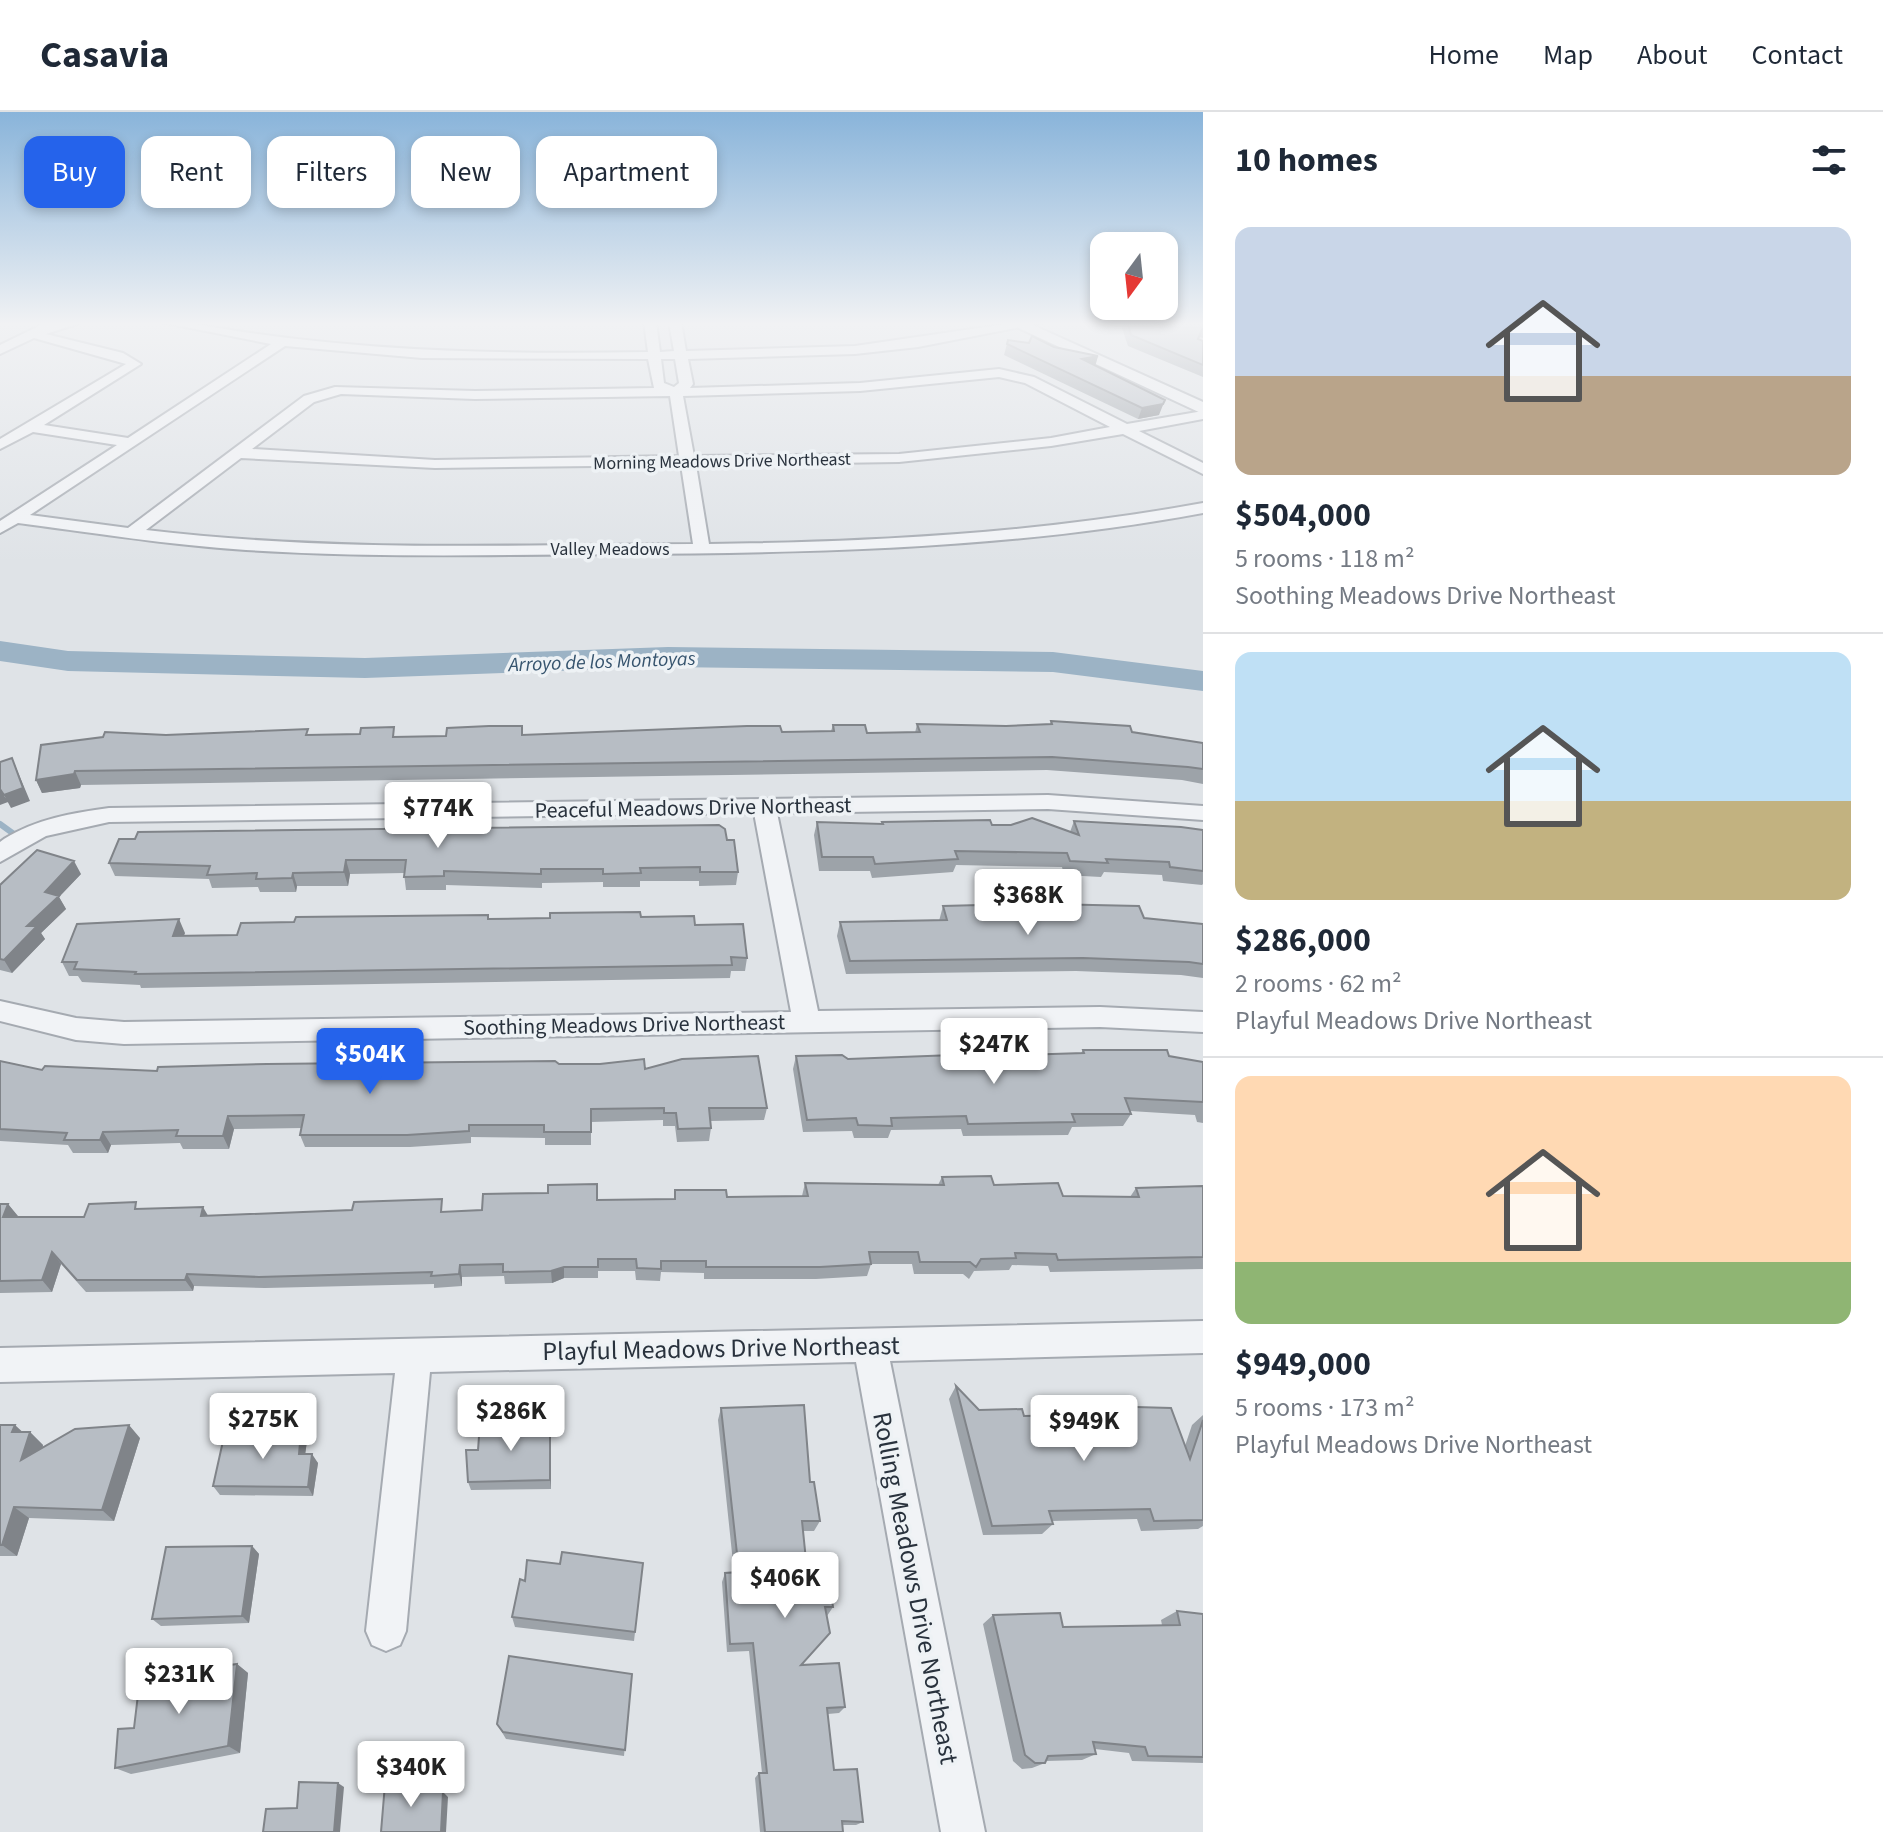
<!DOCTYPE html>
<meta charset="utf-8">
<style>
body{margin:0;font-family:"Source Sans 3",sans-serif;background:#f2f2f3;color:#1f2937;height:100vh;display:flex;flex-direction:column;font-size:30px;white-space:nowrap}
*{box-sizing:border-box;margin:0}
p{font-size:26px;color:#747a83}
.icon{flex:none;width:44px;height:44px;fill:none;stroke:currentColor;stroke-width:2;stroke-linecap:round;stroke-linejoin:round}
.map{position:relative;flex:1;overflow:hidden}
.side{display:flex;flex-direction:column;background:#fff;width:680px}
.side>*{flex:none}
.top-card{position:absolute;left:24px;top:24px;width:760px;height:72px;display:flex;gap:16px}
.needle{width:52px;rotate:195deg}
.buttons{position:absolute;left:1090px;top:120px;display:grid;gap:16px}
.buttons a{display:grid;place-items:center;width:88px;height:88px;border-radius:16px;background:#fff;box-shadow:0 4px 12px #0003;font-size:40px}
.price{position:absolute;translate:-50% -68px;padding:0 18px;border-radius:8px;background:#fff;color:#222;font-size:26px;line-height:52px;filter:drop-shadow(0 2px 4px #0008)}
.price::after{content:'';position:absolute;left:50%;top:48px;width:24px;height:18px;margin-left:-12px;background:inherit;clip-path:polygon(0 0,100% 0,50% 100%)}
.price.current{background:#2563eb;color:#fff}
ul{padding:0;list-style:none}
li{display:grid;align-content:center;gap:16px;height:424px;padding:0 32px}
li+li{border-top:2px solid #e0e1e3}
li span{display:grid;place-items:center;height:248px;border-radius:16px;color:#555}
li>.icon{margin-inline-start:auto}
span .icon{width:144px;height:144px;fill:#fffc;stroke-width:1}
li b{font-size:34px}
h2{display:flex;justify-content:space-between;align-items:center;height:96px;padding:0 32px;font-size:34px}
.chip{padding:0 28px;border-radius:16px;background:#fff;box-shadow:0 4px 12px #0003;font-size:28px;line-height:72px}
.chip.current{background:#2563eb;color:#fff}
header{display:flex;align-items:center;gap:48px;box-sizing:border-box;height:112px;padding:0 40px;background:#fff;border-bottom:2px solid #e0e1e3}
header strong{font-size:38px}
nav{display:flex;gap:44px;margin-inline-start:auto;font-size:28px}
main{display:flex;flex:1;min-height:0}
.map>svg:first-child{display:block}
.lines{fill:none;stroke-linecap:round;stroke-linejoin:round}
.stream{stroke:#9cb3c5;stroke-width:6}
.river{fill:#9cb3c5;fill-rule:evenodd}
.minor-casing{stroke:#a5aab1;stroke-width:4}
.tertiary-casing{stroke:#a5aab1;stroke-width:4}
.minor{fill:#f1f3f6;fill-rule:evenodd}
.tertiary{fill:#f1f3f6;fill-rule:evenodd}
.wall{fill:#9da3a9}
.shaded-wall{fill:#808489}
.building{fill:#b7bdc4;stroke:#808489;stroke-width:2}
.labels{text-anchor:middle;stroke-width:7;stroke-linejoin:round;paint-order:stroke}
.far-street-label{font-size:18px;fill:#29323d;stroke:#eef2f5}
.far-water-label{font-size:20px;font-style:italic;fill:#36546e;stroke:#eef2f5}
.street-label{font-size:22px;fill:#29323d;stroke:#eef2f5}
.near-street-label{font-size:26px;fill:#29323d;stroke:#eef2f5}
</style>
<header>
<strong>Casavia</strong>
<nav><a>Home</a><a>Map</a><a>About</a><a>Contact</a></nav>
</header>
<main>
<div class="map">
<svg width="1203" height="1720" viewBox="0 0 1203 1720">
<rect width="100%" height="100%" fill="#dfe3e7"/>
<g class="lines">
<path class="stream" d="M0 712 18 725"/>
<path class="river" d="M0 529 68 539 365 546 668 535 1053 540 1203 559V579L1053 560 668 555 365 566 68 559 0 549Z"/>
<g class="minor-casing">
<path id="minor" d="M83 210 46 222 123 241 141 252 44 313 128 326 271 232 160 210H184C338 239 492 243 648 240L644 210H656L660 240 674 239 669 210H681L686 239 855 234 1020 210H1046L918 235 855 242 688 247 693 272 690 276 860 271 999 257 1034 265 1127 312 1203 299V307L1139 319 1203 351V362L1123 322 1051 334 899 350 696 353 709 432C875 430 1040 421 1203 391V401C1010 437 816 441 620 442 495 443 371 446 246 438 170 433 94 421 18 411L0 421V409L117 333 33 320 0 337V327L126 252 34 226 0 242V233L43 212ZM285 234 422 246 648 247 654 276 475 279 335 275 304 284 128 416 30 403ZM661 247H675L679 271 674 275 664 271ZM999 265 1025 271 1110 315 1051 326 899 342 694 344 683 284 860 279ZM341 282 475 287 670 284 679 344 435 348 252 337 314 290ZM241 346 435 356 681 353 693 432C511 433 328 440 146 418Z
M1048 683 1203 694V708L1048 697 777 701 818 899 1100 895 1203 900V920L1100 915 124 932 76 928 0 909V889L76 906 124 910 791 900 754 701 109 710 46 724 0 750V730L4 727C36 707 72 701 109 696Z
M1203 1209V1241L890 1249 985 1720H941L856 1250 430 1260 406 1519 400 1533 386 1539 372 1533 366 1519 395 1261 0 1270V1236Z"/>
</g>
<g class="tertiary-casing">
<path id="tertiary" d="M1006 210H1026L1203 290V302Z"/>
</g>
<use href="#minor" class="minor"/>
<use href="#tertiary" class="tertiary"/>
</g>
<path class="wall" d="M1124 210H1203V226L1199 225 1198 227 1203 229V265L1128 234 1122 216Z
M1008 228 1054 235 1098 244 1095 253 1159 303 1138 307 1004 243Z
M1051 609 1203 631V672L1182 668 1047 658 81 673 80 676 42 681 36 668 166 623 396 625 831 619 833 613 867 621H915L917 612 1006 614 1050 612Z
M1074 709 1203 718V772L1202 773 1163 769 1162 763 1104 760 1101 765 1064 763 1062 755 956 753 953 760 872 766 870 759H819L814 723 817 710 882 712V710L992 713 1070 720Z
M719 713 738 760 736 773 699 774V769H640V775H603V770L542 771V776L446 773V778H406L404 761 350 762 348 774H297L296 780H260L258 775 212 776 209 767 115 764 109 751Z
M81 762 59 785 66 797 41 821 45 827 12 861 0 858V773Z
M1047 792 1144 806 1203 812V866L1181 863 1076 859 846 862 837 824 840 810 939 809 943 794 986 808 1042 807V805Z
M488 803 489 807 641 805 695 813 747 846 745 859H731L730 866 141 876 140 873 82 870 78 864H69L62 850 185 821 183 824 237 823 294 810Z
M1083 938 1169 944 1203 950V1011L1197 1010 1195 1003 1130 999 1131 1002 1123 1014 1072 1015 1068 1023 963 1024 961 1017 891 1018 888 1026H854L852 1019 803 1020 793 957 796 944 848 947 1081 941Z
M0 949 42 958 157 959 559 952 645 957 767 996 764 1008 710 1009 711 1016 709 1029 677 1030 675 1014H663V1008L591 1010V1033H545V1026L471 1025V1031L410 1035H305L300 1023 302 1016 234 1017 229 1037H183L180 1031 111 1033 108 1041H73L68 1033 0 1029Z
M942 1065 1063 1084 1130 1085 1136 1076 1202 1074 1203 1073V1157L1050 1160 1048 1154 1012 1153 1009 1158 974 1159 969 1167 963 1162H914L912 1152H871L867 1164 816 1167H704V1161L661 1160 660 1169 636 1168 635 1159H598V1166H564L552 1171 505 1172 504 1164 462 1165V1174L434 1176V1172L265 1176 194 1174 193 1179 86 1180 61 1152 52 1180 0 1181V1092H8L18 1105H84L140 1096 208 1104 445 1100 482 1098 597 1088 674 1087 675 1078 727 1085 802 1084 805 1071 938 1073Z
M956 1274 979 1298 1024 1304 1056 1303 1064 1293 1185 1334 1192 1313 1203 1303V1414L1198 1417 1141 1419 1137 1407 1052 1409 1053 1412 1042 1422 983 1423 949 1287Z
M721 1296 810 1370 820 1409 814 1419H803L807 1458 833 1495 827 1504 830 1521 802 1553 845 1595 839 1601 828 1602 834 1658 863 1710 856 1713H842L843 1720H760L755 1666 759 1661H762L749 1539 727 1540 722 1470 725 1461 734 1460 718 1308Z
M550 1309 551 1377 471 1378 468 1370 478 1338Z
M0 1313 23 1320H30L43 1333V1335L140 1326 114 1409 29 1406 17 1444H0Z
M307 1329 305 1342 318 1351 313 1384 220 1383 213 1374Z
M252 1434 259 1442 249 1511 161 1514 152 1507Z
M643 1451 634 1529 515 1515 512 1505 525 1469 560 1452Z
M1177 1499 1203 1502V1651L1132 1649 1129 1641 1095 1637 1096 1642 1082 1648 1046 1649 1045 1651 1032 1656 1022 1657 1013 1649 983 1512 993 1503 1063 1515 1162 1513 1161 1508Z
M237 1552 248 1561 240 1641 131 1662 115 1656 134 1616Z
M632 1562 624 1644 506 1627 497 1612Z"/>
<path class="shaded-wall" d="M1098 244 1095 255 1082 247Z
M1165 288 1159 303 1138 307 1142 296Z
M12 646 30 689 11 696 4 683Z
M75 659 81 673 80 676 42 681 36 668Z
M0 677 8 690 0 693Z
M346 748 350 762 348 774 344 760Z
M74 749 81 762 59 785 66 797 41 821 45 827 12 861 4 848 27 814 45 780Z
M293 761 297 774 296 780 292 766Z
M179 807 185 821 179 837 173 824Z
M228 1004 234 1017 229 1037 223 1024Z
M103 1020 111 1033 108 1041 100 1028Z
M8 1092 18 1104 13 1117 3 1105Z
M203 1095 210 1107 201 1104Z
M52 1140 61 1152 52 1180 42 1168Z
M460 1153 462 1165V1174L459 1162Z
M564 1155V1166L552 1171 551 1159Z
M187 1162 194 1174 193 1179 185 1168Z
M550 1309 551 1319V1377L550 1368Z
M15 1313 28 1325 30 1320 43 1333 35 1360 21 1348 12 1320Z
M129 1313 140 1326 114 1409 102 1398Z
M301 1320 307 1329 304 1351 299 1342Z
M312 1342 318 1351 313 1384 308 1375Z
M14 1395 29 1406 17 1444 2 1433Z
M252 1434 259 1442 249 1511 242 1504Z
M237 1552 248 1561 240 1641 228 1634Z
M338 1671 344 1675 340 1720H334Z
M424 1672 430 1678V1685L424 1680Z
M443 1680 448 1685 446 1720H441Z"/>
<path class="building" d="M1127 210H1203V215L1198 227 1203 229V253L1131 223Z
M1032 224 1054 235 1098 244 1082 247 1165 288 1163 292 1142 296 1007 232 1008 228 1029 231Z
M1051 609 1130 614 1132 620 1203 631V657L1188 655 1052 645 75 659 74 662 36 668 41 633 103 625 105 620 166 623 308 617 306 623 360 622 361 616 394 615 393 625 446 624 447 616 489 614H522V623L747 614H780L782 620 834 619 833 613H865L867 621 920 620 917 612 1006 614 1052 612Z
M12 646 23 676 4 683 0 677V650Z
M1032 706 1079 723 1074 709 1181 715 1203 718V759L1170 755 1169 750 1106 747 1108 751 1070 749 1067 741 955 739 958 747 875 752 873 745H822L817 710 883 712 882 710 990 708 992 713H1011Z
M719 713 725 717 727 728H734L738 760H700V755L640 756 641 761 603 762V757H541V762L444 759V764L404 765 406 748H346L344 760 293 761 292 766 256 767 257 761 207 763 210 754 109 751 119 727H135L138 720Z
M37 738 74 749 45 780 59 784 27 814H37L4 848 0 847V773Z
M1047 792 1139 794 1144 806 1203 812V852L1189 850 1083 846 850 849 840 810 947 808 943 794 980 793 986 808 1053 807Z
M640 800 641 805 694 804 695 813 743 812 747 846 731 845 732 853 135 862 136 860 74 857 77 850H62L77 812 179 807 173 824 237 823 241 811 294 810 296 805 488 803V807L550 806V801Z
M1011 937 1020 943 1084 941 1083 938H1167L1169 944 1203 950V990L1125 986 1131 1002H1072L1075 1010 968 1012 966 1004 891 1006 892 1014 858 1013 856 1006 807 1008 796 944 842 943 848 947 1007 941Z
M758 944 767 996H709L711 1016 678 1017 676 1001H664V996L591 997V1020H544V1013H469V1019L407 1023H300L304 1003 228 1004 223 1024H176L178 1018 103 1020 100 1028H64L67 1021 0 1017V949L42 958 45 954 157 959 158 955 267 952 555 949 559 952H600L644 947 645 957 682 947Z
M991 1064 994 1073 1058 1071 1063 1084 1139 1085 1136 1076 1203 1074V1145L1058 1148 1056 1142 1015 1141 1016 1146 981 1147 976 1155 970 1150H920L918 1140H869L871 1152 820 1155H706V1149H661V1157L637 1156 636 1147H598V1155H564L551 1159 503 1160V1152L460 1153 459 1162 431 1164 432 1160 259 1165 187 1162 185 1168H77L52 1140 42 1168 0 1169V1092H8L3 1105H84L89 1092 136 1090 135 1097 203 1095 201 1104 352 1098 354 1090 442 1087 441 1100 482 1098 483 1082 548 1081V1073L597 1072V1088L675 1087V1078H726L727 1085 808 1084 805 1071 944 1073 942 1065Z
M956 1274 979 1298 1022 1297 1024 1304 1067 1303 1064 1293 1171 1296 1190 1347 1203 1308V1408L1154 1409 1150 1397 1049 1399 1053 1412 992 1414Z
M804 1293 810 1370H814L820 1409H802L807 1458 828 1457 833 1495H825L830 1521 801 1553 839 1551 845 1595 827 1596 834 1658 857 1657 863 1710 842 1709 843 1720H765L759 1661H767L753 1531 730 1532 725 1461 739 1460 721 1296Z
M550 1309V1368L468 1370 466 1338H478L480 1311Z
M0 1313H15L12 1320H30L21 1348 75 1317 129 1313 102 1398 14 1395 2 1433H0Z
M225 1320H301L299 1342H312L308 1375 213 1374Z
M252 1434 242 1504 152 1507 166 1435Z
M562 1440 643 1451 635 1520 512 1505 520 1467 525 1469 527 1448 560 1452Z
M1177 1499 1203 1502V1645L1148 1644 1145 1635 1093 1630 1096 1642 1048 1644 1045 1651H1035L1025 1643 993 1503 1060 1501 1063 1515 1180 1513Z
M509 1544 632 1562 625 1638 503 1620 497 1612Z
M237 1552 228 1634 115 1656 118 1617 134 1616 140 1566Z
M299 1670 338 1671 334 1720H263L266 1697 297 1696Z
M385 1672H424V1680H443L441 1720H381Z"/>
<linearGradient id="sky" x2="0" y2="1"><stop stop-color="#89b4da"/><stop offset="0.47" stop-color="#f1f2f4"/><stop offset="1" stop-color="#f1f2f4" stop-opacity="0"/></linearGradient>
<rect width="1203" height="451" fill="url(#sky)"/>
<g class="labels">
<g class="far-street-label">
<text transform="translate(722 349) rotate(-1)" y="6">Morning Meadows Drive Northeast</text>
<text x="610" y="443">Valley Meadows</text>
</g>
<g class="far-water-label">
<text transform="translate(602 549) rotate(-2)" y="7">Arroyo de los Montoyas</text>
</g>
<g class="street-label">
<text transform="translate(693 695) rotate(-1)" y="8">Peaceful Meadows Drive Northeast</text>
<text transform="translate(624 912) rotate(-1)" y="8">Soothing Meadows Drive Northeast</text>
</g>
<g class="near-street-label">
<text transform="translate(721 1236) rotate(-1)" y="9">Playful Meadows Drive Northeast</text>
<text transform="translate(916 1476) rotate(79)" y="9">Rolling Meadows Drive Northeast</text>
</g>
</g>
</svg>
<div class="buttons">
<a><svg class="needle" viewBox="-14 -14 28 28"><path d="M0-13l5 13h-10z" fill="#e53935"/><path d="M0 13l5-13h-10z" fill="#747a83"/></svg></a>
</div>
<b class="price" style="left:438px;top:738px">$774K</b>
<b class="price" style="left:1028px;top:825px">$368K</b>
<b class="price" style="left:994px;top:974px">$247K</b>
<b class="price current" style="left:370px;top:984px">$504K</b>
<b class="price" style="left:511px;top:1341px">$286K</b>
<b class="price" style="left:263px;top:1349px">$275K</b>
<b class="price" style="left:1084px;top:1351px">$949K</b>
<b class="price" style="left:785px;top:1508px">$406K</b>
<b class="price" style="left:179px;top:1604px">$231K</b>
<b class="price" style="left:411px;top:1697px">$340K</b>
<div class="top-card">
<a class="chip current">Buy</a>
<a class="chip">Rent</a>
<a class="chip">Filters</a>
<a class="chip">New</a>
<a class="chip">Apartment</a>
</div>
</div>
<section class="side">
<h2>10 homes<svg class="icon" aria-label="filters" viewBox="0 0 24 24"><path d="M4 7h16M4 17h16"/><circle cx="9" cy="7" r="2"/><circle cx="15" cy="17" r="2"/></svg></h2>
<ul>
<li><span style="background:linear-gradient(#c9d6e8 60%,#b9a48a 0)"><svg class="icon" aria-label="home" viewBox="0 0 24 24"><path d="M3 11l9-7 9 7M6 9v11h12V9"/></svg></span><div><b>$504,000</b><p>5 rooms · 118 m²</p><p>Soothing Meadows Drive Northeast</p></div></li>
<li><span style="background:linear-gradient(#bfe0f5 60%,#c2b280 0)"><svg class="icon" aria-label="home" viewBox="0 0 24 24"><path d="M3 11l9-7 9 7M6 9v11h12V9"/></svg></span><div><b>$286,000</b><p>2 rooms · 62 m²</p><p>Playful Meadows Drive Northeast</p></div></li>
<li><span style="background:linear-gradient(#ffd9b3 75%,#8fb573 0)"><svg class="icon" aria-label="home" viewBox="0 0 24 24"><path d="M3 11l9-7 9 7M6 9v11h12V9"/></svg></span><div><b>$949,000</b><p>5 rooms · 173 m²</p><p>Playful Meadows Drive Northeast</p></div></li>
</ul>
</section>
</main>
